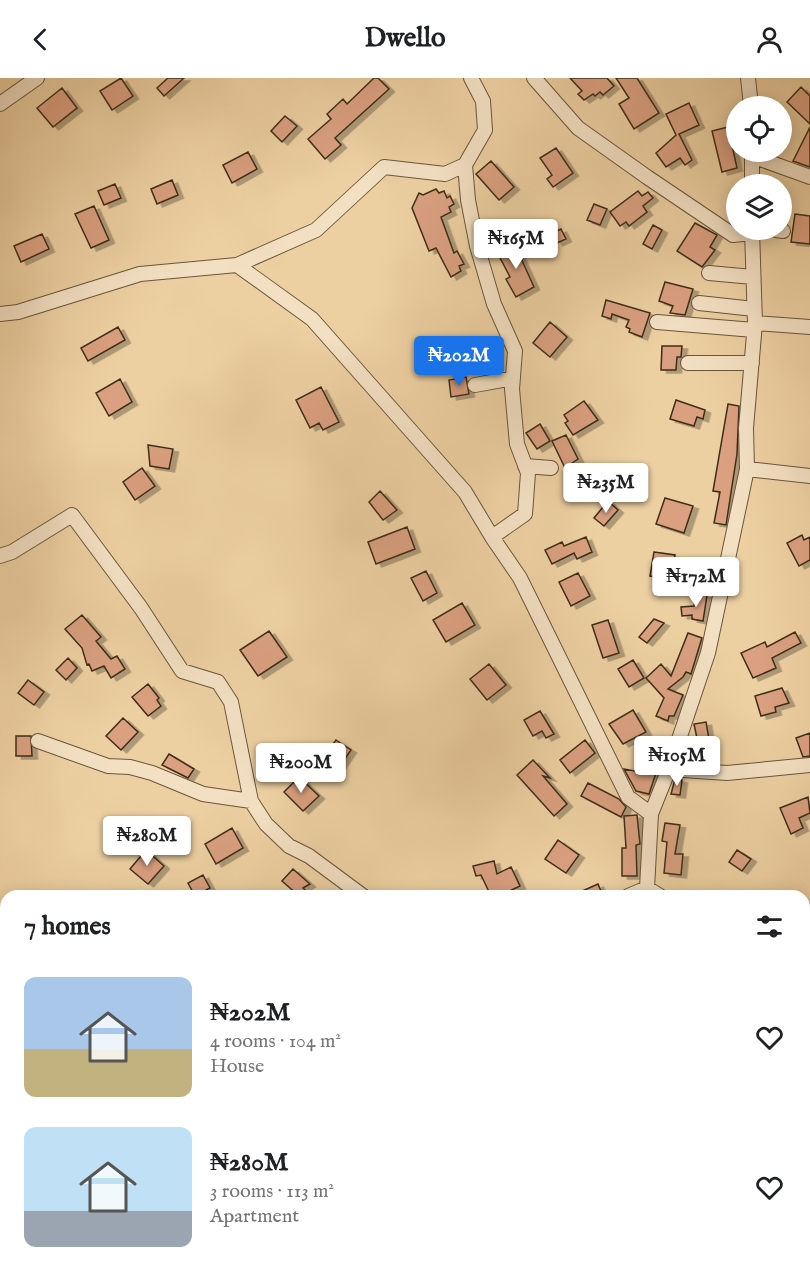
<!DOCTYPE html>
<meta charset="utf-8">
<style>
body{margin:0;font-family:"IM FELL English",serif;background:#f6f6f6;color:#202124;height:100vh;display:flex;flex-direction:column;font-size:22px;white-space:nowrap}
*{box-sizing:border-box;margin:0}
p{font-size:20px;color:#757577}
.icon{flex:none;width:33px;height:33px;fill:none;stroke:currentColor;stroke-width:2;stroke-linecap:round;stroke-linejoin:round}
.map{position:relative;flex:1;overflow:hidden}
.drawer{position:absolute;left:0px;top:812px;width:810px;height:386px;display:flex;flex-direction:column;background:#fff;border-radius:18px 18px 0 0;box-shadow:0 3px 15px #0003}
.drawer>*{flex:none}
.tools{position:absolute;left:726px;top:18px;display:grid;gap:12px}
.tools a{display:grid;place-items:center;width:66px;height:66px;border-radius:50%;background:#fff;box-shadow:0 3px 15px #0003;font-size:30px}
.price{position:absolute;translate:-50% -51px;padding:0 14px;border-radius:6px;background:#fff;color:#222;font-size:20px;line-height:39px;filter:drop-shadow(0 2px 3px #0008)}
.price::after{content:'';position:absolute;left:50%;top:36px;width:18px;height:14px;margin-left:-9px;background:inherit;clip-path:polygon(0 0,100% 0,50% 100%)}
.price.active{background:#1a73e8;color:#fff}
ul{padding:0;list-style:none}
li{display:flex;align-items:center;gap:18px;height:150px;padding:0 24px}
li span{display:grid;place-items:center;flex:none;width:168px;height:120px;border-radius:12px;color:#555}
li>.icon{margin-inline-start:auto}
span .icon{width:72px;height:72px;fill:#fffc;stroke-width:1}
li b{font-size:26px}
h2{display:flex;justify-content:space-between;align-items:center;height:72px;padding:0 24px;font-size:26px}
header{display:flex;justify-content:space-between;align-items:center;height:78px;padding:0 24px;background:#fff;font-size:27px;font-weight:700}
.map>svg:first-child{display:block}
.building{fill:#daa080;stroke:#3e2d19;stroke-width:1.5;filter:url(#shadow)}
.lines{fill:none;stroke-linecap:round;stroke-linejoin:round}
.minor-casing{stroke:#6a563b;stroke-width:16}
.minor{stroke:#f3e0c3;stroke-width:14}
</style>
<header><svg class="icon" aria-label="back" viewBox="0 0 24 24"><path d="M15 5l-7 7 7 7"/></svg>Dwello<svg class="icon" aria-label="person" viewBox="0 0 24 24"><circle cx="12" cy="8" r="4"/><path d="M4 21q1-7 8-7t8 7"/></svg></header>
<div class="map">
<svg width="810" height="1196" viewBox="0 0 810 1196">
<defs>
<filter id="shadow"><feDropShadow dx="5.5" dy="3" stdDeviation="0" flood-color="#0004"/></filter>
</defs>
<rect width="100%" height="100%" fill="#edd0a2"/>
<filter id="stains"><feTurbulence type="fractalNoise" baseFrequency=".00333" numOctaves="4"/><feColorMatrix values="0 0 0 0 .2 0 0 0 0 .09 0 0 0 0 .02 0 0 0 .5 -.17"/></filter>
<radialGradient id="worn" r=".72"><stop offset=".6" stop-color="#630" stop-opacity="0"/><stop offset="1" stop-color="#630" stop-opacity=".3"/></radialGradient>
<path class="building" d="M121 0 133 18 112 32 100 13Z
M168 0H184L164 18 157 10Z
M374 0H378L389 11 335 60 341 67 325 81 308 61 331 41 327 36 343 21 347 26Z
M570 0H607L614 8 603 17 600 14 595 18 593 16 584 22 578 16 582 13Z
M616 0H637L659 35 634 51 619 26 629 20Z
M801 9 810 18V46L787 24Z
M62 10 77 30 53 49 37 30Z
M689 25 699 47 679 56 692 82 685 87 680 80 666 89 656 75 676 57 666 36Z
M285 38 297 48 282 64 271 53Z
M728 49 737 90 722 94 712 53Z
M810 49V89L793 83Z
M556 70 573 95 553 109 547 101 552 97 540 80Z
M248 74 257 91 232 105 223 87Z
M491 83 514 109 499 122 476 96Z
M172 102 178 117 157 126 151 111Z
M115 106 121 120 104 127 98 113Z
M436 111 439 115 444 113 447 120 450 118 454 126 449 129 451 134 441 139 454 175 457 173 464 186 459 188 461 193 451 199 436 170 429 173 412 130 419 115 423 117Z
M638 113 642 118 648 114 653 120 643 128 647 134 629 148 626 144 620 148 610 134Z
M594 126 607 131 600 147 587 142Z
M94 128 109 162 91 170 75 136Z
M795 136 810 138V166L791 164Z
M695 145 717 157 710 169 715 172 702 189 677 173Z
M653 147 662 152 652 171 643 166Z
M561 151 566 161 557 165 552 155Z
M42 156 49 171 21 184 14 168Z
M514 165 534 209 516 219 506 201 510 199 497 174Z
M665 204 693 211 685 237 670 235 673 228 659 223Z
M606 222 650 235 642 259 629 254 630 251 626 249 629 242 612 236 611 241 602 238Z
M550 244 567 259 550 279 533 265Z
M118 249 125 262 88 283 81 270Z
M662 268H682L681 279H677L676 292H661Z
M466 299 469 316 451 319 449 302Z
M120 301 132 324 109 338 96 315Z
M321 309 339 344 323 352 319 345 310 350 296 322Z
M676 322 705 332 703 341 697 339 694 348 670 341Z
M584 323 598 342 573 357 565 345 568 343 564 337Z
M728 326 739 328 737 376 726 447 714 445 720 414 713 413Z
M540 346 550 363 537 371 526 355Z
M566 357 578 381 565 390 552 363Z
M148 367 173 371 169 391 150 388Z
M142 390 155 408 135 422 123 404Z
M380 413 397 432 383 442 369 424Z
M665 420 693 428 684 455 656 446Z
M608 423 618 432 604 448 594 440Z
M407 449 415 471 376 486 368 464Z
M802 457 804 462 810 459V482L799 488 787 465Z
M586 459 592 474 577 481 574 475 552 486 545 472 562 464 564 468Z
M654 474 675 477 671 501 650 498Z
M426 493 437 515 423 523 411 500Z
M578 495 590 518 571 528 559 504Z
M696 515 707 517 703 543 692 541V537L682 538 681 529 694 528Z
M462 525 475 547 446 564 433 542Z
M82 537 101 559 96 563 111 581 117 578 125 591 111 600 104 588 92 593 89 586 87 587 82 570 65 551Z
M654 541 664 545 647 565 639 559Z
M608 542 619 575 603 580 592 547Z
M269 553 287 579 258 598 240 572Z
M795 554 801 565 772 580 776 590 753 600 741 575 765 564 767 569Z
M688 555 702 560 701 563 691 596 686 594 683 599 668 611 683 617 674 638H669L668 643 656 638 664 620 646 600 661 586 671 598Z
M68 580 77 590 66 602 56 592Z
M633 582 644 600 629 609 618 591Z
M489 586 506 607 487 622 470 601Z
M28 602 44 614 34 627 18 615Z
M148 606 159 620 157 622 161 628 148 638 132 619Z
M782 610 789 625 775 629 776 634 761 638 755 618Z
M633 632 646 654 623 666 609 646Z
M540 633 554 656 546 660 542 653 533 658 524 642Z
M123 640 138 654 121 672 106 658Z
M706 644 710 667H707L708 685 696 684 695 670H699L694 646Z
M810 655V678L803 679 796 660Z
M16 658H31L32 678H16Z
M336 662 351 672 340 688 325 677Z
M585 662 595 675 570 695 560 682Z
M169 676 194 691 188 700 162 687Z
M649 681 660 683 649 716 636 713 624 691 646 695Z
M533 682 550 700 543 698 567 726 554 738 517 697Z
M299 699 319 718 303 733 284 714Z
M675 701 682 702 680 717 671 716Z
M588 705 619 721 626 729 621 739 581 718Z
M808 719 810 735 799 740 803 750 791 756 780 730Z
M637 737 640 766 636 767 637 798H622V770H626L624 738Z
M665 745 680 747 675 776H683L681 797 664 795 667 764 662 763Z
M232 750 243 770 216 786 205 766Z
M558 762 579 777 566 795 545 781Z
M146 772 164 788 148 806 130 791Z
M737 772 751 781 742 793 729 784Z
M494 783 497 796 511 789 520 808 499 818H491L481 797 476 798 473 788Z
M293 791 310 806 303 810 311 818H299L282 803Z
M203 797 210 810 195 818 188 805Z
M598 806 603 818H571Z"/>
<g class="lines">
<g class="minor-casing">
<path id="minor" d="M534 0 578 50 647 99 733 157 752 155
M748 0 751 28
M0 26 37 0
M752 74V106
M752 78 810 99
M465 87 468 122 477 168 494 226 515 273 512 311 517 366 528 395 525 436 492 459
M776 152 783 153
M237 187 316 152 384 89 445 96 465 87 485 52 483 23 471 0
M709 195 753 199
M699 225 754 231
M0 236 18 234 140 196 237 187 312 241 465 414 492 459 520 500 628 719 651 736
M657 244 754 252
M755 245 810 249
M688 285H752
M475 307 513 300
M525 388 551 390
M747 391 810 398
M0 478 12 474 72 437 141 530 182 593 218 604 231 624 251 723 266 746 289 768 309 778 363 818
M38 663 108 688 130 689 152 695 203 716 251 723
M669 691 727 695 810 687
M628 818 647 810 660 818
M650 818 647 810 651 736 669 691 708 575 747 391 746 350 755 245 752 152
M804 880 810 882
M0 1126 6 1124
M804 1144 810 1157
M804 1181 810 1179
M659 1191 660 1196
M380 1196 385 1191
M750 1196 765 1191"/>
</g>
<use href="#minor" class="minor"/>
</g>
<rect width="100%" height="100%" filter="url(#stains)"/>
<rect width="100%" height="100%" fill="url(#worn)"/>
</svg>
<div class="tools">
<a><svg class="icon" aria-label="locate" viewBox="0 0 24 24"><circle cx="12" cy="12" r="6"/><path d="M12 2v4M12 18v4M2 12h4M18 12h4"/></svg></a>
<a><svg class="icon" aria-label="layers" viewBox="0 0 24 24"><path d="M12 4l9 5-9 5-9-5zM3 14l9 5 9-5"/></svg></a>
</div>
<b class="price" style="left:516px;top:192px">₦165M</b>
<b class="price active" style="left:459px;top:309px">₦202M</b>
<b class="price" style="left:606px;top:436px">₦235M</b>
<b class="price" style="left:696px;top:530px">₦172M</b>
<b class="price" style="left:677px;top:709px">₦105M</b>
<b class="price" style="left:301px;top:716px">₦200M</b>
<b class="price" style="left:147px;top:789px">₦280M</b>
<section class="drawer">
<h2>7 homes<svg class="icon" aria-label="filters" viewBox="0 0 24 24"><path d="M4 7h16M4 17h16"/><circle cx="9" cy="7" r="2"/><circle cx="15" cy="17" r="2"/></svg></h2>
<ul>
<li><span style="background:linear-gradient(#a9c7e8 60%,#c2b280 0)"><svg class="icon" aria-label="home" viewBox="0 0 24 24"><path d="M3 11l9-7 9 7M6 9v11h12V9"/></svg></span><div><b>₦202M</b><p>4 rooms · 104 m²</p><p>House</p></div><svg class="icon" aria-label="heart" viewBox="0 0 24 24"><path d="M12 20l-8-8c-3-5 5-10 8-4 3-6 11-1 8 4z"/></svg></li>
<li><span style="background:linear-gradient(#bfe0f5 70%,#9aa5b1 0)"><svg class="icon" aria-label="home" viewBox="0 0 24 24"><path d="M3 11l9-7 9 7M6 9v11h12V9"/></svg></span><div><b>₦280M</b><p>3 rooms · 113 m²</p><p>Apartment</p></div><svg class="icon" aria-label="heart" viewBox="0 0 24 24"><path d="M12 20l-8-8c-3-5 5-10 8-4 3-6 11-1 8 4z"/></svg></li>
</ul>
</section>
</div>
